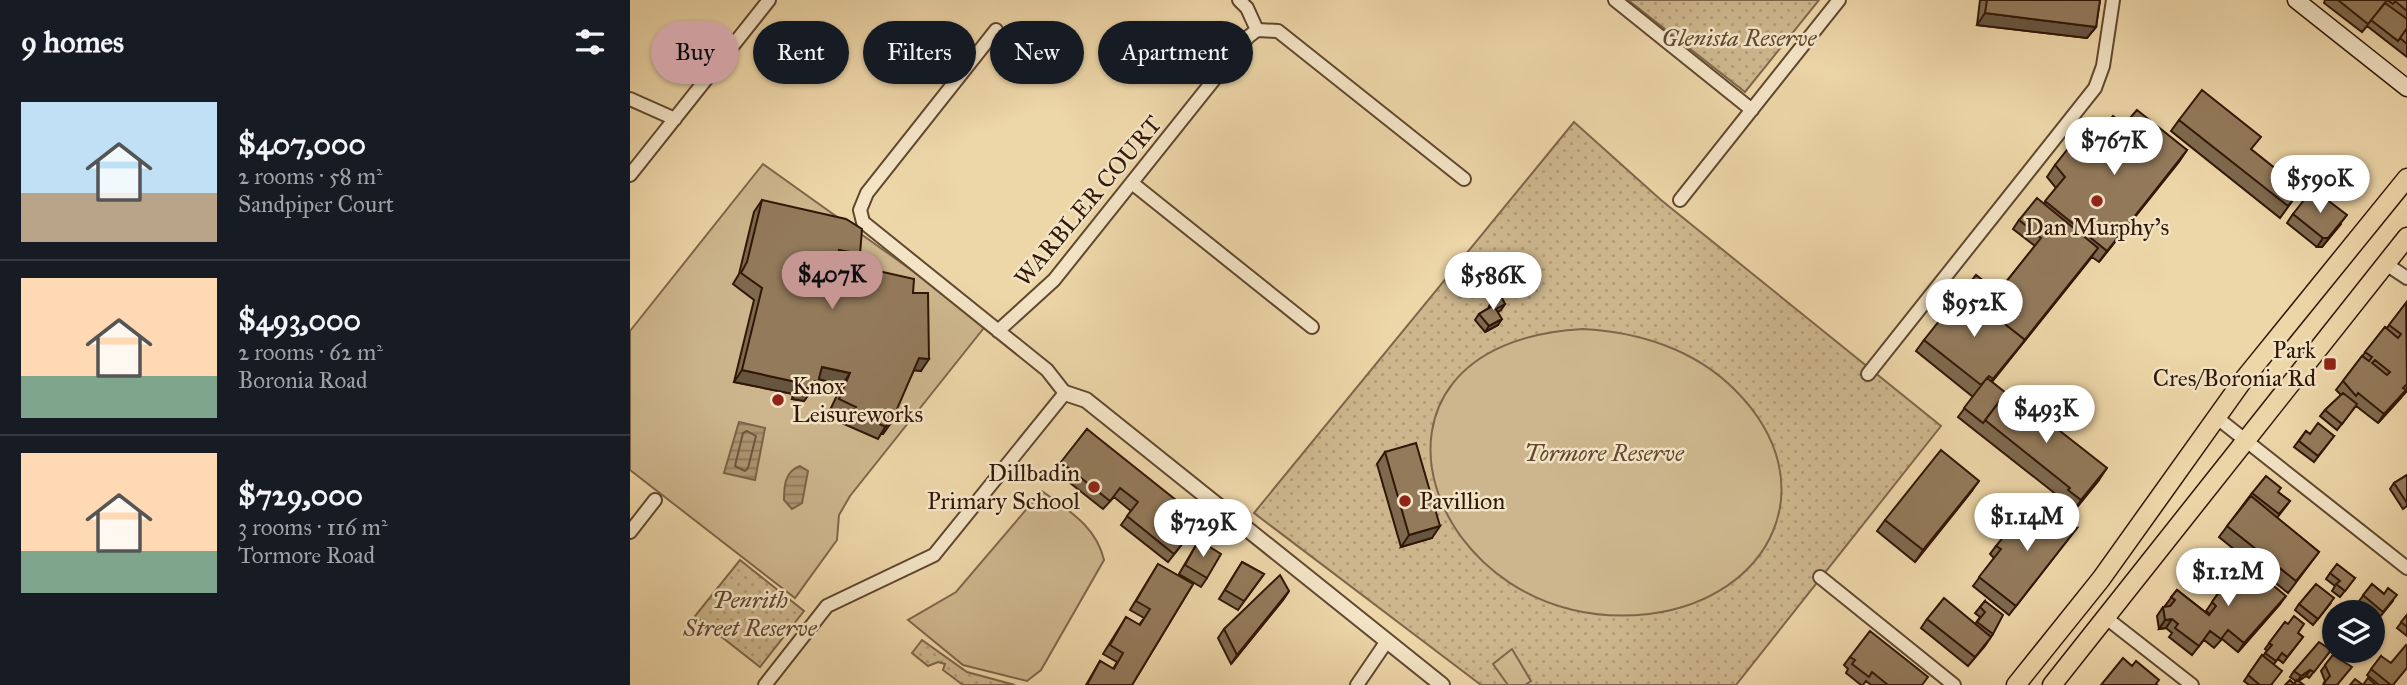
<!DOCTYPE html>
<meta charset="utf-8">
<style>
body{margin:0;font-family:"IM FELL Great Primer",serif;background:#20242c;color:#f1f3f6;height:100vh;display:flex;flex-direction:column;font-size:26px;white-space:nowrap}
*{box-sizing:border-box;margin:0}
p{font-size:23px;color:#9ea1a6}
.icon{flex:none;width:38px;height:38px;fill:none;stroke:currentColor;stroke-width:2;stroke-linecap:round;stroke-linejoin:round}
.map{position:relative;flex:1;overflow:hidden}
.details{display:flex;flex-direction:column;background:#171b24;width:630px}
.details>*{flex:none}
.guide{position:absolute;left:21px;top:21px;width:665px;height:63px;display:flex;gap:14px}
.buttons{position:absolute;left:1692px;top:600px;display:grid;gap:14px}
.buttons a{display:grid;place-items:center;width:63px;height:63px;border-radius:50%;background:#171b24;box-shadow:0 2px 5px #0004;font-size:35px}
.price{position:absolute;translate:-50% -60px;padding:0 16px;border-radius:24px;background:#fff;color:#222;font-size:23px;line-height:46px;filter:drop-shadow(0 2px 4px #0008)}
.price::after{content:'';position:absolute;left:50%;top:42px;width:21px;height:16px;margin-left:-10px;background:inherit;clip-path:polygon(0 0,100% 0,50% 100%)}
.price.selected{background:#c59692;color:#111}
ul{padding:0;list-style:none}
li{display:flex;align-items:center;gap:21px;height:175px;padding:0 21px}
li+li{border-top:2px solid #363941}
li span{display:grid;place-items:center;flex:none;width:196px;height:140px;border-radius:0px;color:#555}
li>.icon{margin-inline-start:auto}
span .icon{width:84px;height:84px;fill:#fffc;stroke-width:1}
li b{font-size:30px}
h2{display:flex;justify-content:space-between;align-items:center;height:84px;padding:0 21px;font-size:30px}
.tag{padding:0 24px;border-radius:32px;background:#171b24;box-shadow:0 2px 5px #0004;font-size:24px;line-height:63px}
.tag.selected{background:#c59692;color:#111}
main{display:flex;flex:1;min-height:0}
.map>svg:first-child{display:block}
.park{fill:url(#park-dots);stroke:#7f664a;stroke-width:2}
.garden{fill:#cdb68d;stroke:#7f664a;stroke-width:2}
.water{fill:url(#water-rules);stroke:#7b6347;stroke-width:2}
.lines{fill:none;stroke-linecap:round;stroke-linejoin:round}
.shore{stroke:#6f563c;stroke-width:2}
.minor-casing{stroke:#60472f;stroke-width:16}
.tertiary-casing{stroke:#60472f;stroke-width:18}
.secondary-casing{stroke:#311707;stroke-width:19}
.primary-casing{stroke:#311707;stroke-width:21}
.minor{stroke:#f3e4c6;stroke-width:12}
.tertiary{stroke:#f3e4c6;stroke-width:14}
.secondary{stroke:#f3e4c6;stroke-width:16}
.primary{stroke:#edd6a8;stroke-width:18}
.wall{fill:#7e694e;stroke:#311707;stroke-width:2}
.shaded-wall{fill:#675540;stroke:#311707;stroke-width:2}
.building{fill:#937a5b;stroke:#311707;stroke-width:2;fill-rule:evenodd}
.poi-dot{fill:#8f2418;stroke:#f3e4c6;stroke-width:2.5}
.labels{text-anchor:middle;stroke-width:5;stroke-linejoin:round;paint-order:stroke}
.park-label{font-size:24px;font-style:italic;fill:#60472f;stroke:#f3e4c6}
.street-label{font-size:24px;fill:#311707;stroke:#f3e4c6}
.poi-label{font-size:24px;fill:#311707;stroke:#f3e4c6;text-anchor:end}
</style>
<main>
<section class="details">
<h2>9 homes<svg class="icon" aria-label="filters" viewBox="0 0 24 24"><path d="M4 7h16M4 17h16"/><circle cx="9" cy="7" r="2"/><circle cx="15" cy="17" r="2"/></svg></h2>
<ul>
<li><span style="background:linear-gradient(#bfe0f5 65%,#b9a48a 0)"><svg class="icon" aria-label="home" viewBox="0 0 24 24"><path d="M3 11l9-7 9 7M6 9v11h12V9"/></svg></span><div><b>$407,000</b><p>2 rooms · 58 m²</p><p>Sandpiper Court</p></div></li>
<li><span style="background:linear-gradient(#ffd9b3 70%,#7fa58c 0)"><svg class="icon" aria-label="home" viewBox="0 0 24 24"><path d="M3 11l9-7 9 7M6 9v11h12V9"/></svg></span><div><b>$493,000</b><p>2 rooms · 62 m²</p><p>Boronia Road</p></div></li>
<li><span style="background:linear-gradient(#ffd9b3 70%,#7fa58c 0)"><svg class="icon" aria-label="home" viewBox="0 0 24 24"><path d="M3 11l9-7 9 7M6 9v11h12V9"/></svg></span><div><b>$729,000</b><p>3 rooms · 116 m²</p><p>Tormore Road</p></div></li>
</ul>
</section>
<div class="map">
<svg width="1777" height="685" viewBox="0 0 1777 685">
<defs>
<pattern id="park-dots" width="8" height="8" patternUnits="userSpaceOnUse" patternTransform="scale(1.75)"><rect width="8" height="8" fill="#cdb68d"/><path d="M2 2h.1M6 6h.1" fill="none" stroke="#b09c78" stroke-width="1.8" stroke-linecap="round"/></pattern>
<pattern id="water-rules" width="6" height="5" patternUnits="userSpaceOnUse" patternTransform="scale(1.75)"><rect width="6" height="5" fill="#ad9571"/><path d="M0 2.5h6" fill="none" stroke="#8d795b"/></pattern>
</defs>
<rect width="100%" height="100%" fill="#edd6a8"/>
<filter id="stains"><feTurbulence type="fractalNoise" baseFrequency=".00286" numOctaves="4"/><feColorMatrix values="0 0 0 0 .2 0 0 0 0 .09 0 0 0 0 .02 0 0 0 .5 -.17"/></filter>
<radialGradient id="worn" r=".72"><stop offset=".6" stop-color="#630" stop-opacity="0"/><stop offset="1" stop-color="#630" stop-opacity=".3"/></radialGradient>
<path class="park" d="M998 0H1189L1115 92Z
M944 122 1031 200 1311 426 1106 685H851L624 513Z
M110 560 174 611 130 667 65 616Z
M292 640 337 672 385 685H333L313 670 315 664 308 662 298 666 282 653Z"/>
<path class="garden" d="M133 164 357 324 220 496 209 515 207 540 165 598 0 470V331Z
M953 329C1010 332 1066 350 1106 391 1198 484 1141 599 1019 614 798 640 694 343 953 329Z
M412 491C439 511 466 526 474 560L411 670 397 681 333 665 278 620 326 592Z
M882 649 901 681 895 685H878L863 664Z"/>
<path class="water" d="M109 422 135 428 125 480 94 473Z
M170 466 178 471 172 503 162 509 154 500C154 486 155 471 170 466Z"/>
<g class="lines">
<path class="shore" d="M117 431 126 436 118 468 115 471 105 466 113 433Z"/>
<g class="minor-casing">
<path id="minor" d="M609 0 617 8 627 30
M985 0 1122 110
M0 99 45 119
M0 175 139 0
M502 183 682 327
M1050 200 1209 0
M1756 264 1777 278
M368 331 424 280 618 37 627 30 648 31 834 179
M1238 374 1465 88 1473 66 1483 0
M1586 417 1777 568
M0 532 25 500
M1190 577 1324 685
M1475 617 1562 685
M135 685 197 606 304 555 435 393 417 370 233 222 230 210 237 193 366 30
M727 685 757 641"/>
</g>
<g class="tertiary-casing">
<path id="tertiary" d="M435 393 456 400 812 685"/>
</g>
<g class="secondary-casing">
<path id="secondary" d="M1666 0 1777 88"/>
</g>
<g class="primary-casing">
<path id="primary" d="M1386 685 1471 579 1614 379 1777 178
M1422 685 1777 237"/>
</g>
<use href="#minor" class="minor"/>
<use href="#tertiary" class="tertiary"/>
<use href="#secondary" class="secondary"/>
<use href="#primary" class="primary"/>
</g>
<path class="wall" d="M1350 0H1470L1466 27 1457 38 1347 25Z
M1695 0H1777V57L1737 26 1732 32 1694 3Z
M1549 120 1621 150 1671 189 1650 218 1541 131Z
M1494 125 1557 150 1469 262 1462 257 1362 382 1469 480 1443 512 1430 501 1432 499 1328 417 1343 397 1286 351 1294 340 1368 292 1405 246 1383 229 1389 220 1414 204 1426 188 1417 177 1425 165 1453 155Z
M1682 198 1711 224 1692 247H1687L1657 223 1663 214Z
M132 200 230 254 227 259 235 268 283 293 291 371 284 370 253 434H251L248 439 214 424 218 418 200 410 212 385 189 379 174 401 162 399 163 394 104 382 124 300 103 284 109 274 124 212Z
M863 300 875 304 871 310 868 312V325L855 332 845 320 849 314 860 307 859 306Z
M1776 303 1777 391 1748 423 1726 406 1707 430 1690 416 1695 410 1711 395 1706 390 1755 327 1757 328Z
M457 429 564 529 538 562 491 525 501 511 484 497 473 509 425 471Z
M1676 431 1680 434 1704 436 1684 462 1664 447Z
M755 452 802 538 771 547 747 464Z
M1777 475V506L1773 509 1760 489 1764 483Z
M1341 492 1285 562 1247 531 1255 520Z
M1648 492 1660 501 1647 518 1689 552 1658 593 1589 537 1622 493Z
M1447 528 1379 615 1343 586 1364 558 1360 554 1366 546Z
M569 540 577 578 571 587 549 574Z
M612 562 634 574 608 610 589 599Z
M528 564 563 584 502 685H456L470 661 483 669 487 662 473 654 496 617 509 625 514 618 500 610Z
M1598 573 1650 604 1608 652 1592 639 1584 648 1574 640 1562 655 1539 637 1542 633 1536 628 1529 629 1527 616 1533 607H1536L1535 606 1547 590 1579 615 1580 614 1576 611 1590 591 1595 595 1600 588 1592 582Z
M1700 573 1725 578 1710 597 1702 591 1705 586 1696 579Z
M1742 584 1763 601 1749 618 1729 601Z
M659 591 653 600 601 664 588 638 594 629Z
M1355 601 1363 634 1355 646 1338 666 1291 628 1297 619 1345 624 1350 617 1345 613Z
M1669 604H1700L1683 625 1665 610Z
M1777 615V636L1767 628Z
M1655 622 1673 637 1653 663 1648 659 1644 664 1642 685H1619L1614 681 1632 655 1633 656 1637 651 1635 649Z
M1701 650 1679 678 1676 676 1664 684 1666 681 1660 677 1664 671Z
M1703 655 1708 685H1693L1695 681 1691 671Z
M1751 656 1764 685H1749L1737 675Z
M1220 657 1292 685H1241L1236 681 1233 685H1231L1216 673 1218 669 1214 665Z"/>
<path class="shaded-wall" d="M1355 13 1466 27 1457 38 1347 25Z
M1557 150 1549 162 1469 262 1477 251Z
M1717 215 1692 247H1687L1693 238Z
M1468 248 1462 256 1355 390 1363 379Z
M209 250 230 254 222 266 201 261Z
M872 319 868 325 855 332 859 326Z
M289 358 299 359 291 371 281 370Z
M192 367 220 373 212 385 184 378Z
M112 370 171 383 163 394 104 382Z
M184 381 188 382 174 401 162 399 170 387Z
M1776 390 1770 399 1748 423 1754 414Z
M258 422 261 423 253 434H251Z
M1477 468 1469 480 1443 512 1451 500Z
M1349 481 1341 492 1285 562 1293 550Z
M810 526 802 538 771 547 779 535Z
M659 591 653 600 601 664 607 655Z
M1656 596 1650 604 1608 652 1614 643Z
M1542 619 1536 628 1529 629 1535 620Z
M1680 670 1676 676 1667 682 1671 676Z"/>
<path class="building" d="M1357 0H1470L1466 27 1355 13Z
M1708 0H1757L1738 24Z
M1757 0H1766L1763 4Z
M1766 0H1777V11L1765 1Z
M1755 3 1777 19V28L1768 41 1741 20Z
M1777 28V44L1770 38Z
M1572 90 1631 137 1621 149 1671 189 1658 206 1549 120Z
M1507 110 1557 150 1477 251 1415 201 1435 177 1425 165 1441 145 1453 155 1483 116 1494 125Z
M1687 192 1717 215 1698 238H1693L1663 214 1678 195 1682 198Z
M1407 198 1468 248 1393 342 1395 340 1333 291 1346 275 1368 292 1411 238 1389 220Z
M132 200 216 219 232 229 230 254 209 250 208 254 237 261 235 268 284 279 283 293H298L299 359 289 358 261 423 258 422 256 427 222 412 226 407 209 399 220 373 192 367 188 382 184 381 182 389 170 387 171 383 112 370 132 288 111 273 117 262Z
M1333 291 1395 340 1363 379 1359 376 1351 385 1294 340Z
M871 296 875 304 866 309 872 319 859 326 849 314 866 304 863 300Z
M1776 303 1777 386 1776 385 1773 388 1776 390 1754 414 1728 393 1726 396 1713 381 1732 356 1739 361 1742 357 1735 352 1755 327 1768 338 1771 334 1759 325ZM1745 360 1760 372 1757 375 1742 363Z
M1357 378 1376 393 1353 423 1334 408Z
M1378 390 1477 468 1451 500 1438 490 1440 488 1355 420Z
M1713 393 1727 404 1712 424 1695 410Z
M1688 423 1704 436 1688 456 1669 441 1676 431 1680 434Z
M457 429 571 520 544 554 497 516 508 502 490 488 480 501 431 462Z
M786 443 810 526 779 535 755 452Z
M1311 450 1349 481 1293 550 1255 520Z
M1777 475V503L1764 483Z
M1636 476 1651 488 1648 492 1660 501 1649 514 1622 493Z
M1621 496 1689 552 1666 581 1597 526Z
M1415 503 1447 528 1386 606 1349 577 1371 549 1366 546 1389 518 1398 525Z
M569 540 591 554 577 578 555 565Z
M1610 558 1656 596 1614 643 1598 630 1591 639 1580 631 1569 646 1545 628 1548 624 1542 619 1535 620 1533 607 1540 606 1545 600 1541 597 1547 590 1579 615 1586 606 1582 602 1590 591 1595 595 1602 586 1608 590 1613 584 1598 573Z
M612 562 634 574 614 601 595 590Z
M528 564 563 584 502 685H457L470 661 484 669 493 653 480 645 496 617 510 625 520 609 506 601Z
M1707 564 1725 578 1715 591 1706 584 1710 581 1700 573Z
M650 575 659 591 607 655 594 629Z
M1686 584 1704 598 1688 619 1669 604Z
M1742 584 1754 594 1758 588 1767 595 1753 612 1733 595Z
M1314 598 1361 637 1345 657 1297 619Z
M1355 601 1373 615 1363 634 1347 622 1355 612 1350 607Z
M1777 615V627L1771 622Z
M1664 616 1674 624 1668 633 1673 637 1657 657 1652 653 1646 661 1635 653 1642 645 1639 643 1655 622 1658 624Z
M1240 631 1298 677 1292 685H1258L1242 672 1239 677 1222 664 1225 660 1220 657Z
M1689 642 1701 650 1684 672 1680 670 1671 676 1664 671Z
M1776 645 1777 646V668L1763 685H1761L1741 669 1751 656 1761 663Z
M1632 655 1652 671 1641 685H1630L1618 675Z
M1703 655 1722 667 1707 685H1696L1694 683 1700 676 1695 665Z
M1493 658 1502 666 1506 661 1529 680 1526 684 1528 685H1471Z
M1738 678 1746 685H1720L1725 679 1733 685Z
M1660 680 1664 684 1667 680 1674 685H1655Z"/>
<g class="poi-dot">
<circle cx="1467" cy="201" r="7"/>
<rect x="1693" y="357" width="14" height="14" rx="3.5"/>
<circle cx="148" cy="400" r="7"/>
<circle cx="464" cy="487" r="7"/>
<circle cx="775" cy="501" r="7"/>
</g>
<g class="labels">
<g class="park-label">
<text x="1109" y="46">Glenista Reserve</text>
<text x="974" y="461">Tormore Reserve</text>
<text x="120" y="608">Penrith<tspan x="120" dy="28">Street Reserve</tspan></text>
</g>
<g class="street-label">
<text transform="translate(458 201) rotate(-50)" y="8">WARBLER COURT</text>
</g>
<g class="poi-label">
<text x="1467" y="235" text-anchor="middle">Dan Murphy's</text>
<text x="1686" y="358">Park<tspan x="1686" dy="28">Cres/Boronia Rd</tspan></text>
<text x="162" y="394" text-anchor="start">Knox<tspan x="162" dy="28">Leisureworks</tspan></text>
<text x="450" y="481">Dillbadin<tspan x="450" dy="28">Primary School</tspan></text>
<text x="789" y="509" text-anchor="start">Pavillion</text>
</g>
</g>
<rect width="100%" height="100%" filter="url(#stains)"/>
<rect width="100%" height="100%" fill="url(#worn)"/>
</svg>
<div class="buttons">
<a><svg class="icon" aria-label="layers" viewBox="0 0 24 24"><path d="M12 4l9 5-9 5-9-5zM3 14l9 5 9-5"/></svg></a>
</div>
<b class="price" style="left:1484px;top:177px">$767K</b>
<b class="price" style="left:1690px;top:215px">$590K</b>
<b class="price selected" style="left:202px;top:311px">$407K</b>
<b class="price" style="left:863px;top:312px">$586K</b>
<b class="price" style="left:1344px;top:339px">$952K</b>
<b class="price" style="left:1416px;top:445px">$493K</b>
<b class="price" style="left:1397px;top:553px">$1.14M</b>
<b class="price" style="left:573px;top:559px">$729K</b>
<b class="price" style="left:1598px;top:608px">$1.12M</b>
<div class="guide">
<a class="tag selected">Buy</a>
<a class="tag">Rent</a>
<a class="tag">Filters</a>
<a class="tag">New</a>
<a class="tag">Apartment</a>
</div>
</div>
</main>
